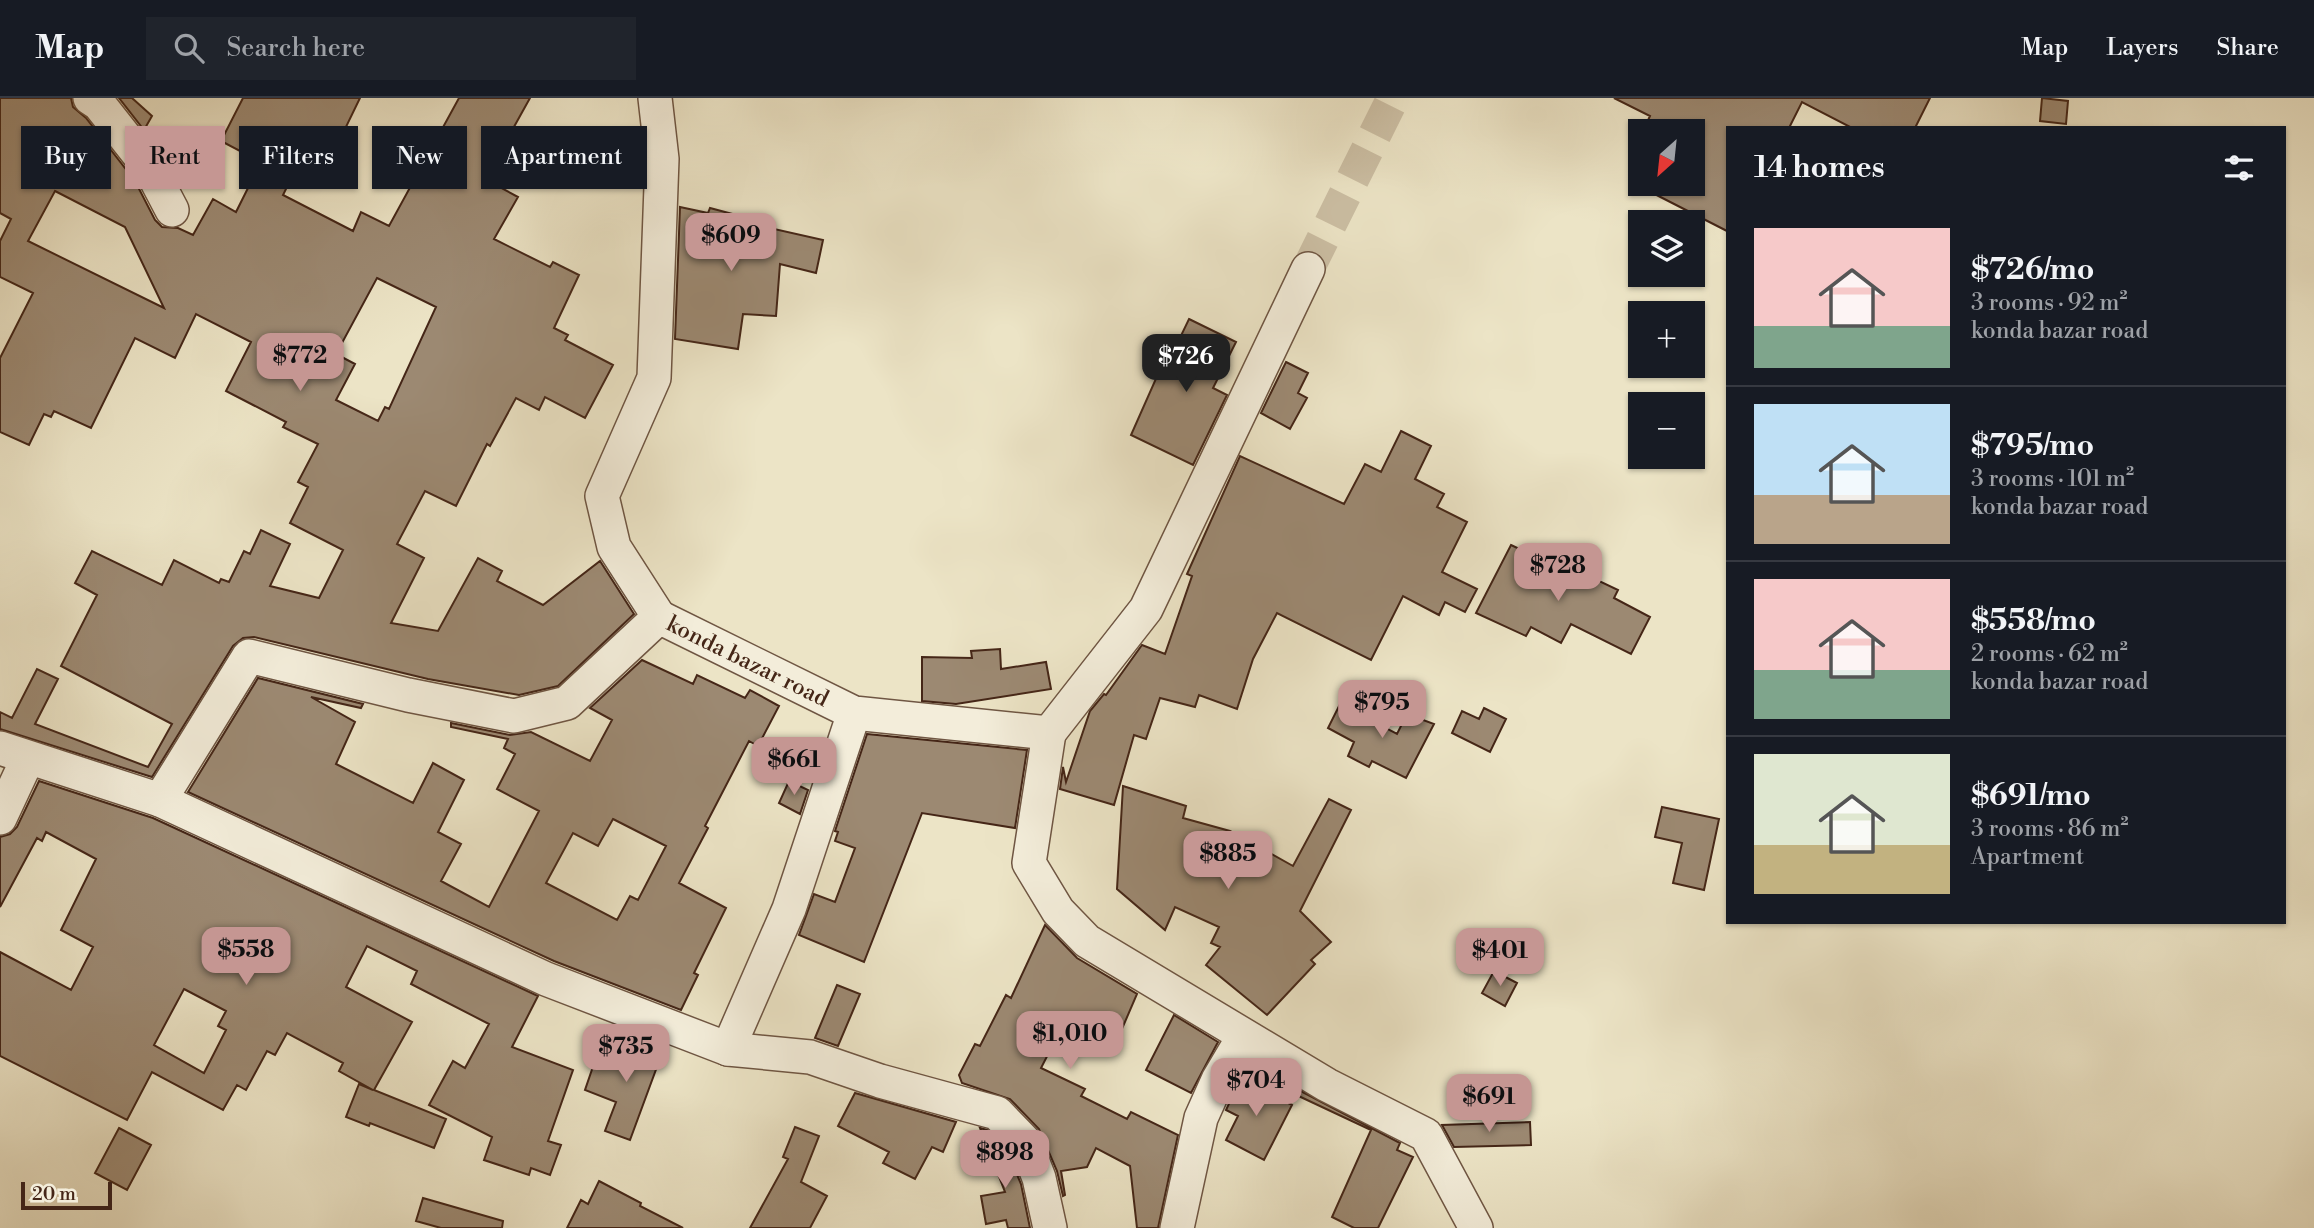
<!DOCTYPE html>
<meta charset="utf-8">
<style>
body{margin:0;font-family:"Libre Bodoni",serif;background:#20242c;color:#f1f3f6;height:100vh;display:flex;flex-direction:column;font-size:26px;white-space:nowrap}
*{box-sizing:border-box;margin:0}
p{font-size:23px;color:#9ea1a6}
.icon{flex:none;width:38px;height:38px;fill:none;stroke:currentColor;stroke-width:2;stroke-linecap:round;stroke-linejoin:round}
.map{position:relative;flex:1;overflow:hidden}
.details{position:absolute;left:1726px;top:28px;width:560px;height:798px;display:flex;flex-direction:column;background:#171b24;border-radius:0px;box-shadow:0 2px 5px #0004}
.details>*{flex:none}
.hud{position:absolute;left:21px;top:28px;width:665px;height:63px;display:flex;gap:14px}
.needle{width:46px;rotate:207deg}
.tools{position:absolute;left:1628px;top:21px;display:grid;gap:14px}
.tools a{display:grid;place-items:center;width:77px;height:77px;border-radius:0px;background:#171b24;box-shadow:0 2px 5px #0004;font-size:35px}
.scale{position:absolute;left:21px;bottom:18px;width:91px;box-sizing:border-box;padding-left:7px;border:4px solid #452617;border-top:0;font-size:19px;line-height:24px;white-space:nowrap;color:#452617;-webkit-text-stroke:5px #f3edda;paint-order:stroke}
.price{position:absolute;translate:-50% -60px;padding:0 16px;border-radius:14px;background:#c59692;color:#111;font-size:23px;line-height:46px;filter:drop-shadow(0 2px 4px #0008)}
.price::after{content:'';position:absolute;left:50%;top:42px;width:21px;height:16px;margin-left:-10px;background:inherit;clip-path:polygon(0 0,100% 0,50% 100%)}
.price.on{background:#222;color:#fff}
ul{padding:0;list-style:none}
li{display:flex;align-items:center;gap:21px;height:175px;padding:0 28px}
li+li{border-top:2px solid #363941}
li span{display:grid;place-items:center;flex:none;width:196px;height:140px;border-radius:0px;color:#555}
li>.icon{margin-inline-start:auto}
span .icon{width:84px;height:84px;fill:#fffc;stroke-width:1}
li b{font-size:30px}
h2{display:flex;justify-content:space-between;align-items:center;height:84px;padding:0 28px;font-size:30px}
.tag{padding:0 24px;border-radius:0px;background:#171b24;box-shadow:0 2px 5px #0004;font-size:24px;line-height:63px}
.tag.on{background:#c59692;color:#111}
header{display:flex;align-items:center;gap:42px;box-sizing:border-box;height:98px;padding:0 35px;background:#171b24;border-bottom:2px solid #363941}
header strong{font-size:33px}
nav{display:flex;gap:38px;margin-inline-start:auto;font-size:24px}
.search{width:490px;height:63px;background:#20242c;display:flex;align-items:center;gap:18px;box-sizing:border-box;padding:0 24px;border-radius:0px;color:#9ea1a6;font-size:26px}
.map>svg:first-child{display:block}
.building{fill:#9c8972;stroke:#452617;stroke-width:2;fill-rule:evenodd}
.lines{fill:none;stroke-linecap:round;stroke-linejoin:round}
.minor-tunnel{stroke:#cbbea3;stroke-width:33;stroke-dasharray:33 17;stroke-linecap:butt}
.minor-casing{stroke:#6f5643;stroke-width:36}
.minor{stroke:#f3edda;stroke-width:33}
.labels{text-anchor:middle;stroke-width:7;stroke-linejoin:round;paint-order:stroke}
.street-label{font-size:23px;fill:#452617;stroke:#f3edda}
</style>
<header>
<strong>Map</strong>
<div class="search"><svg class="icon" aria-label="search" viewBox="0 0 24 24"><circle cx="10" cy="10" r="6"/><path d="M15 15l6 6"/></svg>Search here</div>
<nav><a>Map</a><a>Layers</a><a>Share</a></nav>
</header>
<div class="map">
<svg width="2314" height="1130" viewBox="0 0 2314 1130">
<rect width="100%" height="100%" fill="#ece4c6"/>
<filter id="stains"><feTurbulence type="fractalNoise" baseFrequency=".00286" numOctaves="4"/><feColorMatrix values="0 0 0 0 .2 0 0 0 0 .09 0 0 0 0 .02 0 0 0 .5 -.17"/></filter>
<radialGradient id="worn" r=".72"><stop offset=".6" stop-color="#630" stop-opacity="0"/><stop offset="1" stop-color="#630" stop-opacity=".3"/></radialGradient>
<path class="building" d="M0 0H71L73 9 86 20 135 83 155 122 162 129 178 130 193 137 213 101 236 114 261 64 221 43 243 0H360L329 64 305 52 283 97 353 133 361 114 389 128 459 0H530L485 81 518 99 494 141 550 169 553 164 579 177 554 230 568 237 565 242 613 267 585 320 545 299 539 312 516 300 490 348 487 346 456 408 425 393 397 446 424 460 391 525 438 533 478 460 502 473 497 483 543 507 600 463 634 516 558 588 519 597 428 581 254 539 243 540 233 548 152 679 0 631V614L12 620 37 571 58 581 35 626 148 669 172 626 61 568 97 497 75 485 92 453 162 487 174 462 219 485 221 481 229 484 244 453 250 456 261 432 290 446 270 488 319 500 343 452 290 425 308 389 298 384 318 346 283 329 286 324 226 293 251 244 196 216 175 260 135 240 91 330 54 313 51 319 44 316 29 347 0 334V260L33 195 0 179V143L11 121 0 115ZM55 93 125 129 164 210 28 143ZM377 180 436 209 389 311 385 309 378 323 336 302 355 266 336 256Z
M119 0H132L152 18 144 32Z
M1614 0H1930L1915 30H1852L1802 4 1789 30H1727V133L1635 86H1692V33H1643L1650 18Z
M2042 0 2068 3 2066 26 2040 23Z
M680 109 708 115 710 110 740 118 739 123 823 142 816 175 780 166 776 218 743 216 738 251 675 241Z
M1189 221 1236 244 1213 290 1227 297 1193 367 1131 337 1162 267 1166 269Z
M1286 264 1308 275 1298 295 1307 300 1290 331 1261 315Z
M1401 333 1431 348 1415 381 1444 396 1437 409 1467 424 1442 474 1477 491 1465 514 1445 504 1439 517 1403 498 1371 562 1277 515 1253 561 1237 611 1199 597 1195 609 1160 600 1146 641 1134 637 1114 707 1060 691 1063 669 1066 684 1090 613 1104 596 1106 597 1142 547 1165 556 1192 478 1187 476 1240 358 1344 406 1365 366 1381 374Z
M1511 447 1591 485 1593 480 1618 492 1614 500 1650 519 1631 556 1571 526 1561 545 1531 529 1526 538 1476 515Z
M1000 551 1001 571 1046 564 1051 591 956 606 922 603V559L972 560 971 553Z
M642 562 693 586 697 577 745 600 750 592 779 608 758 648 749 643 705 728 708 730 679 785 726 810 694 875 698 877 681 912 554 863 188 694 258 580 363 606 361 610 311 599 355 624 336 666 413 705 433 665 464 682 438 734 461 746 441 783 489 809 539 713 497 691 515 656 504 650 508 641 451 629V625L510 637 531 634 590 663 612 622 590 610ZM613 721 666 748 638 802 630 798 617 822 546 785 573 735 598 748Z
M1340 606 1397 636 1407 616 1434 626 1406 680 1372 663 1369 669 1348 658 1354 644 1328 630Z
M1484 610 1506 621 1490 654 1452 635 1462 613 1479 621Z
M867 636 1027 652 1015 730 922 715 864 864 799 837 814 796 835 804 855 750 835 743 838 734 835 733Z
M39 683 153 720 538 898 512 949 573 972 548 1043 561 1047 550 1077 531 1070 529 1077 484 1062 492 1039 429 1007 453 963 465 970 489 926 411 886 417 873 367 848 346 889 412 924 374 992 446 1021 434 1050 370 1025 369 1028 346 1019 359 986 373 992 339 973 343 965 287 935 275 957 267 953 246 992 237 987 223 1012 152 974 127 1022 0 958V854L71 892 93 849 61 832 96 761 46 734 42 743 37 740 0 809V739L10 736 17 729ZM184 891 226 913 218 928 226 932 204 975 154 947Z
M789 683 808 692 800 716 779 705Z
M1123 688 1186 708 1183 720 1230 733 1293 768 1329 701 1351 712 1300 813 1331 844 1311 862 1315 866 1267 917 1206 867 1220 849 1211 845 1219 829 1175 809 1165 832 1117 791Z
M1662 709 1719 721 1704 792 1673 785 1682 745 1655 739Z
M1045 827 1077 860 1137 896 1112 954 1062 929 1041 970 1085 991 1081 998 1127 1021 1131 1014 1178 1037 1158 1130H1137L1130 1068 1096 1050 1087 1069 1061 1073 1065 1097 1063 1098 1057 1073 1039 1031 1010 1001 962 985 959 977 975 946 980 948 1006 897 1011 900Z
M1494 873 1517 885 1505 908 1482 895Z
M837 887 860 896 838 948 815 940Z
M1174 917 1218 944 1191 995 1146 972Z
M638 937 665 947 630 1042 605 1033 616 1004 585 992 598 954 628 964Z
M1241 980 1292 1007 1264 1062 1226 1042 1238 1018 1226 1012Z
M1293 989 1400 1045 1397 1052 1413 1059 1378 1130H1354L1332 1119 1371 1032 1290 994Z
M855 995 956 1024 943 1054 932 1049 915 1081 883 1065 889 1054 838 1028Z
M1530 1024 1531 1047 1454 1049 1442 1027Z
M795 1029 819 1038 801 1084 827 1098 810 1130H750L788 1061 783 1059Z
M119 1030 151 1047 127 1092 95 1075Z
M980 1030 987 1032 1008 1055 1021 1086 1030 1130H1008L1006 1122 986 1126 981 1098 1005 1094Z
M599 1083 641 1105 640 1108 683 1130H567L581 1102 588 1106Z
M423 1100 503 1123 502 1130H441L416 1123Z"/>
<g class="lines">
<path class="minor-tunnel" d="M1308 171 1393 0"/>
<g class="minor-casing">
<g id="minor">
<path d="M90 0 99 6 151 72 172 112"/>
<path d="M655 0 662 61 654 280 602 398 614 449 659 519"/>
<path d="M1049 635 1029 765 1058 813 1087 843 1327 987 1426 1037 1476 1130"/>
<path id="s1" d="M0 650 160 702 249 558 408 597 514 618 567 605 659 519 854 615 1049 635 1146 511 1308 171"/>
<path d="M160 702 546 881 728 951 810 959 880 983 997 1015 1025 1044 1039 1080 1050 1130"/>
<path d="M0 720 28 660"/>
<path d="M728 951 789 811 854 615"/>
<path d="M1177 1130 1201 1020 1218 982 1244 938"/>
</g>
</g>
<use href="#minor" class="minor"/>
</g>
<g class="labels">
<g class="street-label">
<text dy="8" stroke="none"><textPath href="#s1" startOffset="889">konda bazar road</textPath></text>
</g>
</g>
<rect width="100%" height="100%" filter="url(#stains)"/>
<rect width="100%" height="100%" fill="url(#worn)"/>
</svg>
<div class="tools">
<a><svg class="needle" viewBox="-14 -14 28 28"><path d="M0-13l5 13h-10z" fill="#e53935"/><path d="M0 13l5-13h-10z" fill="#9ea1a6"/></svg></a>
<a><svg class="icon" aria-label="layers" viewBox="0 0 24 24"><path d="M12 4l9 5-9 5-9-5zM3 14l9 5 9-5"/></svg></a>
<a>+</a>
<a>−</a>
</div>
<div class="scale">20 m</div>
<b class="price" style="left:731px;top:175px">$609</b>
<b class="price" style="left:300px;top:295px">$772</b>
<b class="price on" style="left:1186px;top:296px">$726</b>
<b class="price" style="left:1558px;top:505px">$728</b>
<b class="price" style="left:1382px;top:642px">$795</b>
<b class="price" style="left:794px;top:699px">$661</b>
<b class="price" style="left:1228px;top:793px">$885</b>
<b class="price" style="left:246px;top:889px">$558</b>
<b class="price" style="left:1500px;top:890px">$401</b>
<b class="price" style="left:1070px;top:973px">$1,010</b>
<b class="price" style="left:626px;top:986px">$735</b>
<b class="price" style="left:1256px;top:1020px">$704</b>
<b class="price" style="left:1489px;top:1036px">$691</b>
<b class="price" style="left:1005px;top:1092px">$898</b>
<div class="hud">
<a class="tag">Buy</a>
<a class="tag on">Rent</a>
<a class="tag">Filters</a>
<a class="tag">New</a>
<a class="tag">Apartment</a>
</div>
<section class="details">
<h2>14 homes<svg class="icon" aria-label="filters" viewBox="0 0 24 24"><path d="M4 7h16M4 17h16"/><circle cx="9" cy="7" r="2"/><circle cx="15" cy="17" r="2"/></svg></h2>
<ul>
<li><span style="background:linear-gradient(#f6c9c9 70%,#7fa58c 0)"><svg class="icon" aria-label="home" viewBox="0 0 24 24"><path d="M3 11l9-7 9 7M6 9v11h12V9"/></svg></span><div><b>$726/mo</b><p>3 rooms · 92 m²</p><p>konda bazar road</p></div></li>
<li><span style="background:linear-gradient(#bfe0f5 65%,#b9a48a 0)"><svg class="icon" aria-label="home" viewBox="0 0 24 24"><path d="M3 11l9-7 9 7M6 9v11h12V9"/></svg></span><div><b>$795/mo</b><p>3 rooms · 101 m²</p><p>konda bazar road</p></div></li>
<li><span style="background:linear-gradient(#f6c9c9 65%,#7fa58c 0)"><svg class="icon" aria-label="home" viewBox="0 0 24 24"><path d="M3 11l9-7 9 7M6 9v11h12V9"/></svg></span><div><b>$558/mo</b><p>2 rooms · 62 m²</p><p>konda bazar road</p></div></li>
<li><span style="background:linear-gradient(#dfe7d0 65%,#c2b280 0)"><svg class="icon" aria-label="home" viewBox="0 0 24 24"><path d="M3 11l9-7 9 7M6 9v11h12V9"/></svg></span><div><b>$691/mo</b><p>3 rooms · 86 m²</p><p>Apartment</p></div></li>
</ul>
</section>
</div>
